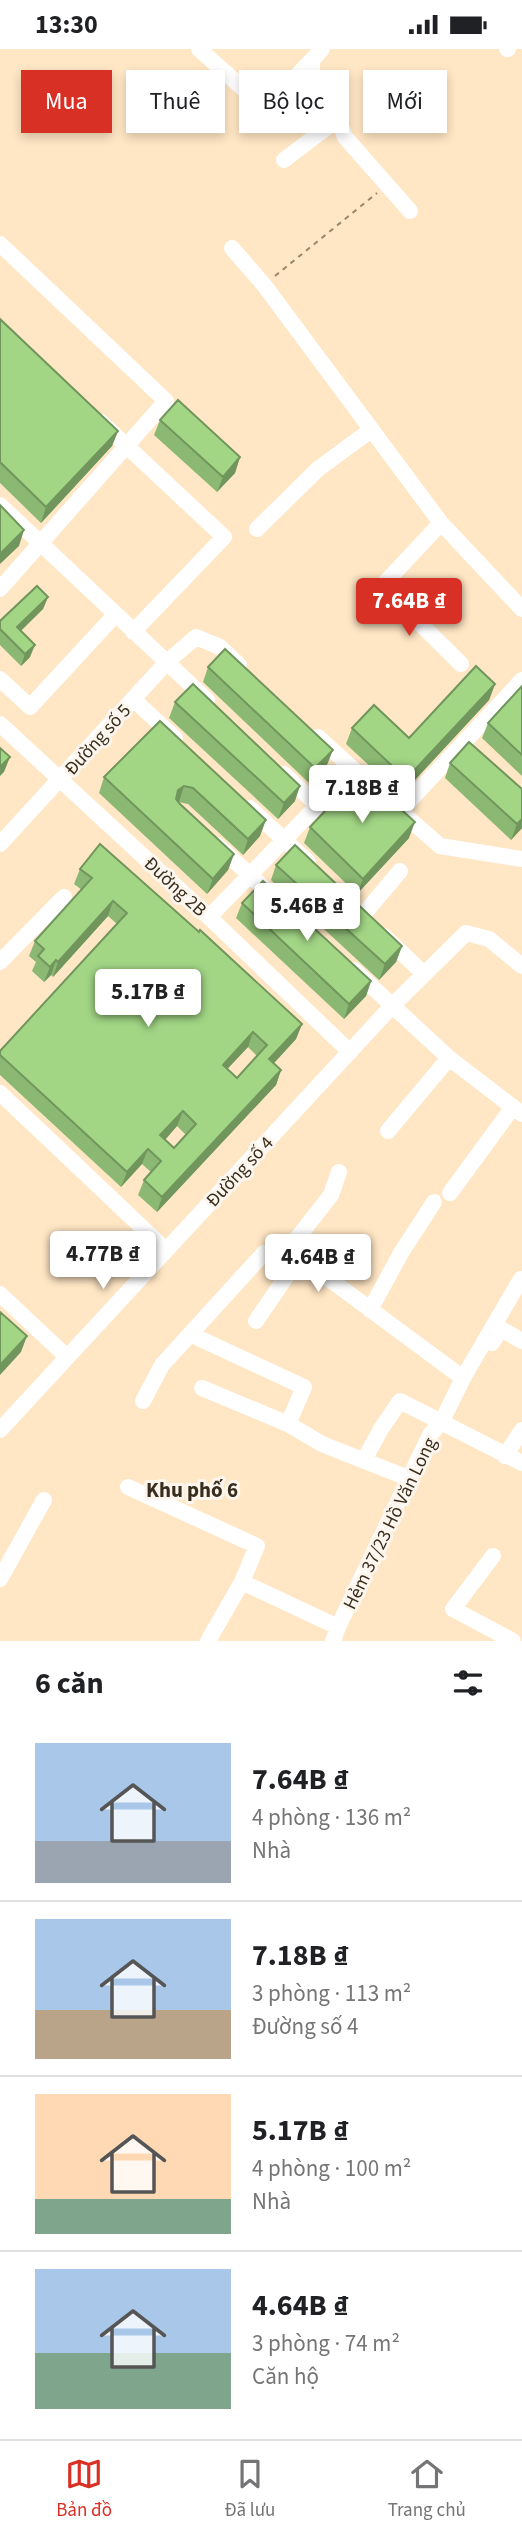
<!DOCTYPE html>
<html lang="vi">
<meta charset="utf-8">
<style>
body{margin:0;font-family:"Source Sans 3",sans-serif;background:#f6f6f6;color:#202124;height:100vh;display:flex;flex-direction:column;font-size:26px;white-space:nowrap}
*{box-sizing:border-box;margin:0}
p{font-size:23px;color:#757577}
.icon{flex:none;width:38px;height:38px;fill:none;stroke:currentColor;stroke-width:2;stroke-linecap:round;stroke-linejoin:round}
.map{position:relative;height:1592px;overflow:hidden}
.drawer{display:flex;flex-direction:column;background:#fff;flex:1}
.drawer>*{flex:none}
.guide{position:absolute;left:21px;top:21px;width:481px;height:63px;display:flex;gap:14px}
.price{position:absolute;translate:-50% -60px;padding:0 16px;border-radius:7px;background:#fff;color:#222;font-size:23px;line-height:46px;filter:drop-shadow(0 2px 4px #0008)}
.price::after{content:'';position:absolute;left:50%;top:42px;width:21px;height:16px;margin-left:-10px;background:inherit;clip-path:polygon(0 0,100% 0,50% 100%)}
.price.current{background:#d93025;color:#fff}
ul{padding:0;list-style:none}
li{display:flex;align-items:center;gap:21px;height:175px;padding:0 35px}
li+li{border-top:2px solid #e0e0e0}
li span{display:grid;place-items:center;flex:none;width:196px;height:140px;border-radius:0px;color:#555}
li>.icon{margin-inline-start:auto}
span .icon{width:84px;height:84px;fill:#fffc;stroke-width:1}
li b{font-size:30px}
h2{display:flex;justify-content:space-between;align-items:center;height:84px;padding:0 35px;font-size:30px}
.chip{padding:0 24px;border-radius:0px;background:#fff;box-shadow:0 4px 10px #0003;font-size:24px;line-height:63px}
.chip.current{background:#d93025;color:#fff}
.status{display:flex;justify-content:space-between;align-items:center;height:49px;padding:0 35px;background:#fff;direction:ltr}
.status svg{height:19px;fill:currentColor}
.tabs{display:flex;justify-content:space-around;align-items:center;height:98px;border-top:2px solid #e0e0e0;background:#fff;font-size:19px;color:#757577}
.tabs a{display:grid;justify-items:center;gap:4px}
.tabs .current{color:#d93025}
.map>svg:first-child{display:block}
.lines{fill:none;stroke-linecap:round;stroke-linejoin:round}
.path{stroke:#98876d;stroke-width:2;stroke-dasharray:5 5;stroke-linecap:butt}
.minor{stroke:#fff;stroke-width:16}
.wall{fill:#8bb872;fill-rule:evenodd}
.shaded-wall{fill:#71965d}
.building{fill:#a2d685;stroke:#71965d;stroke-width:2;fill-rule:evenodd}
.labels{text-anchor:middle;stroke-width:6;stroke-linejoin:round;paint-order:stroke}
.street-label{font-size:19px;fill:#392e1d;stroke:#fcf6ee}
.neighbourhood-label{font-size:21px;font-weight:bold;fill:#392e1d;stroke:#fcf6ee}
</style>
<div class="status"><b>13:30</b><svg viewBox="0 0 49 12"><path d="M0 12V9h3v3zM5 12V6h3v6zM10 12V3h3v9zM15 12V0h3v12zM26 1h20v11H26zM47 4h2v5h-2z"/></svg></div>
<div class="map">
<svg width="522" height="1592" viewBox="0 0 522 1592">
<rect width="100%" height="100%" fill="#ffe6c4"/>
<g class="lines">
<path class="path" d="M275 227 377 144"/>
<path class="minor" d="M199 0 265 59 312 11
M322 0 312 11V28L321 48 338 70 345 88 410 162
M507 0H508
M284 111 338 70
M0 195 166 352 0 540
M232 199 264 236 441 474 522 560
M101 373 224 488 133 583
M0 456 207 651
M441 474 382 537 461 615
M257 480 318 420 371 381
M0 630 30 658 115 566
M133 650 175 689
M0 675 209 868 350 1003
M318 688 374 739
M284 725 317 756
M250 759 308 813
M398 760 440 797 522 810
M400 762 522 631
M0 795 167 613 196 588 220 598 239 616
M217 796 275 849
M363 866 400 822
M209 868 353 720
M384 887 423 924
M0 913 64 848
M354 921 449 1009 522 1065
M0 1044 166 1201
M388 1082 449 1009
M339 1123 331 1146 295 1192 290 1201 463 1329
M450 1144 513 1058
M0 1245 67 1308
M370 1261 401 1204 434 1153
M256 1272 299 1209
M192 1286 304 1338 288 1375 322 1395 408 1429
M492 1294 501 1280 522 1292
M202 1339 288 1375
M143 1352 162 1316 264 1204
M0 1381 392 957 466 884 489 890 522 917
M505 1407 522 1381
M364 1411 381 1380 400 1352 522 1414
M128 1438 257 1497 242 1533 208 1592
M493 1507 453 1560 513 1592
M0 1530 44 1451
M242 1533 338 1578
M333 1592 338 1578 430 1386 442 1372 463 1329 521 1230"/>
</g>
<path class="wall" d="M0 270 118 382 112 397 41 474 0 434Z
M160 371 240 408 235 424 217 443 154 386Z
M48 548 43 560 21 582 30 608 21 617 0 596V572Z
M208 618 327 716 310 735 203 633Z
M495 635 489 651 401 746 346 695 352 679 409 689Z
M522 637V727L482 689 488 674Z
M175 653 295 752 278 770 169 669Z
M160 672 260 787 243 806 188 755 178 753 234 805 228 821 207 845 99 744 104 728Z
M450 714 522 740V779L511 791 445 729Z
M310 778 409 789 357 845 304 794Z
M276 816 402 897 396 913 379 931 271 831Z
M80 820 199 883 302 975 296 990 274 1014 281 1021 276 1036 157 1163 138 1146 144 1131 151 1123 142 1115 121 1138 0 1026V1002L117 875 108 867 53 928 51 926 44 933 32 922 36 913 29 907 35 892 82 841 74 835ZM248 998 257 1007 237 1029 227 1020ZM177 1077 186 1086 174 1099 165 1091Z
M242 854 371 932 366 947 344 970 236 869Z"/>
<path class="shaded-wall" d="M118 382 112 397 41 474 46 458Z
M240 408 235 424 217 443 223 428Z
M24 481 19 497 0 515V505Z
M48 548 43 560 12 590 17 578Z
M35 596 30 608 21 617 25 605Z
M495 635 489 651 401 746 406 730Z
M333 701 327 716 310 735 315 719Z
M10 708 4 723 0 727V718Z
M184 737 179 753 173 756 178 741Z
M300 737 295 752 278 770 284 754Z
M522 770V779L511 791 517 775Z
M266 771 260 787 243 806 248 790Z
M415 773 409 789 357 845 363 830Z
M234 805 228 821 207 845 213 830Z
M113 852 108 867 53 928 58 913Z
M402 897 396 913 379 931 385 915Z
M56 911 51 926 44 933 50 918Z
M371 932 366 947 344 970 349 955Z
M302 975 296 990 264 1025 269 1010Z
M253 983 248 998 217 1031 223 1016Z
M281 1021 276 1036 157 1163 162 1148Z
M183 1062 177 1077 155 1102 160 1086Z
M148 1100 142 1115 121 1138 127 1123Z
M27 1287 21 1303 0 1326V1316Z"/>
<path class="building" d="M0 270 118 382 46 458 0 413Z
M178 351 240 408 223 428 160 371Z
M0 456 24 481 0 505Z
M37 537 48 548 17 578 35 596 25 605 0 580V572Z
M225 600 333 701 315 719 208 618Z
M476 617 495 635 406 730 352 679 374 656 409 689Z
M193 635 300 737 284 754 175 653Z
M522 637V706L488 674Z
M160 672 266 771 248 790 193 739 184 737 178 741 176 750 180 755 234 805 213 830 104 728Z
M469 693 522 740V770L517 775 450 714Z
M0 699 10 708 0 718Z
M361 724 415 773 363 830 310 778Z
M100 795 199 883 200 881 302 975 269 1010 281 1021 162 1148 144 1131 161 1112 148 1100 127 1123 0 1006V1002L127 864 113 852 58 913 56 911 50 918 38 907 44 900 35 892 92 829 80 820ZM253 983 267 996 237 1029 223 1016ZM183 1062 196 1075 174 1099 160 1086Z
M295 796 402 897 385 915 276 816Z
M263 832 371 932 349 955 242 854Z
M0 1263 27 1287 0 1316Z"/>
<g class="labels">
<g class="street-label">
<text transform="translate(97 690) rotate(-48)" y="7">Đường số 5</text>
<text transform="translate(176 837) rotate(43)" y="7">Đường 2B</text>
<text transform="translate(239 1122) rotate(-47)" y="7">Đường số 4</text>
<text transform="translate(389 1474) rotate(-64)" y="7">Hẻm 37/23 Hồ Văn Long</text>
</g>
<g class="neighbourhood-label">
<text x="192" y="1448">Khu phố 6</text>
</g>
</g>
</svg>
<b class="price current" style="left:409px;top:589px">7.64B ₫</b>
<b class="price" style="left:362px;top:776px">7.18B ₫</b>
<b class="price" style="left:307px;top:894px">5.46B ₫</b>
<b class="price" style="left:148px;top:980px">5.17B ₫</b>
<b class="price" style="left:103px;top:1242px">4.77B ₫</b>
<b class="price" style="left:318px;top:1245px">4.64B ₫</b>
<div class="guide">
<a class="chip current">Mua</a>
<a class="chip">Thuê</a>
<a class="chip">Bộ lọc</a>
<a class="chip">Mới</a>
</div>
</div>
<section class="drawer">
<h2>6 căn<svg class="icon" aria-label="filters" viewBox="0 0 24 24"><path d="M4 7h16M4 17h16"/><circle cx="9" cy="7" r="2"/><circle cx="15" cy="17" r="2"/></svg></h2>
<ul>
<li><span style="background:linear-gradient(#a9c7e8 70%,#9aa5b1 0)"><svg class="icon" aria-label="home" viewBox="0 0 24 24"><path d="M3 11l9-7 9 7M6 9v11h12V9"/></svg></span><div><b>7.64B ₫</b><p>4 phòng · 136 m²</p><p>Nhà</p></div></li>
<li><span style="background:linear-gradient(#a9c7e8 65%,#b9a48a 0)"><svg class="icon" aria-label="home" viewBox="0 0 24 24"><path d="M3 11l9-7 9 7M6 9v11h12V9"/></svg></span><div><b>7.18B ₫</b><p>3 phòng · 113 m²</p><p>Đường số 4</p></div></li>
<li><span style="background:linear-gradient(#ffd9b3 75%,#7fa58c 0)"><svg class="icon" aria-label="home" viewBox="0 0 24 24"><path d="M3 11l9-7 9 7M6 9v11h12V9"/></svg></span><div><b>5.17B ₫</b><p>4 phòng · 100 m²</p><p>Nhà</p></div></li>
<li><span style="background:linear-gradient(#a9c7e8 60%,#7fa58c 0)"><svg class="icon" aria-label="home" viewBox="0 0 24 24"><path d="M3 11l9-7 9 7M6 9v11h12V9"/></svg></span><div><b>4.64B ₫</b><p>3 phòng · 74 m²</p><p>Căn hộ</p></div></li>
</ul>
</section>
<nav class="tabs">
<a class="current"><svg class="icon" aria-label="map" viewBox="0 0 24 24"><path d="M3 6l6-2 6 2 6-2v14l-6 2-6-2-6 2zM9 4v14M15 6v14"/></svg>Bản đồ</a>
<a><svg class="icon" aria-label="saved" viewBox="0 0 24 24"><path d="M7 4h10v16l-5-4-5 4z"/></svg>Đã lưu</a>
<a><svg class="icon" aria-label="home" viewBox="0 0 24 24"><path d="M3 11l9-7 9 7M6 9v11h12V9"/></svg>Trang chủ</a>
</nav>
